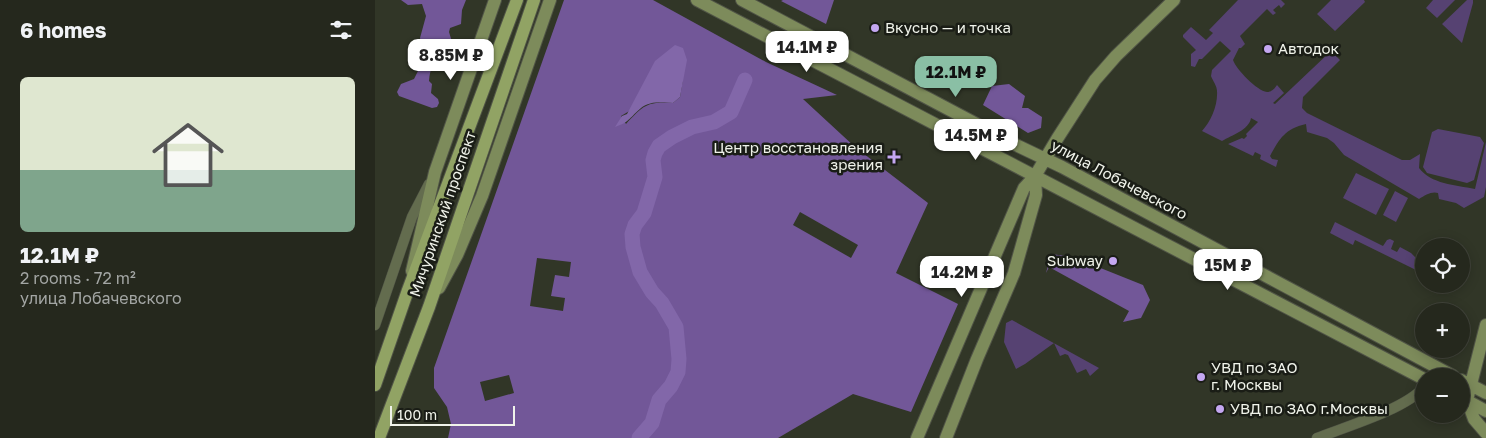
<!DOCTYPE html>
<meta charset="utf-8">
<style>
body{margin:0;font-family:"Golos Text",sans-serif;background:#2d3026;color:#f1f3f6;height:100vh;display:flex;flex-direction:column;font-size:19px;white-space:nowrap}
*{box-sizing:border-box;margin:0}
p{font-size:16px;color:#a3a6a4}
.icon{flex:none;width:28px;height:28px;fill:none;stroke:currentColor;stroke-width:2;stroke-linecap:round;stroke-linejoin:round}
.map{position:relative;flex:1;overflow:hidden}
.details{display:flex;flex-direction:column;background:#25281d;width:375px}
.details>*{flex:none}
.fabs{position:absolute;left:1040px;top:238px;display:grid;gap:10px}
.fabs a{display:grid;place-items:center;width:55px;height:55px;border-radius:50%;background:#25281d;box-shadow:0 2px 12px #0003,0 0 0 1px #42443b;font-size:25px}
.scale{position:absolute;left:15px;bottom:12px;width:125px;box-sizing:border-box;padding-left:5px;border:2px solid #f0f3ea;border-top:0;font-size:14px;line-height:18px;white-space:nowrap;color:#f0f3ea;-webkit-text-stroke:4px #1a1d16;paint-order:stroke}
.price{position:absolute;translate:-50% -42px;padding:0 11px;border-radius:10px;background:#fff;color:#222;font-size:16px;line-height:32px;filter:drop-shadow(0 1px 2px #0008)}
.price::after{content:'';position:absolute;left:50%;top:30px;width:15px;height:11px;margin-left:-8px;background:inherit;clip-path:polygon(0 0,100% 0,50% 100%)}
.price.current{background:#8abfa5;color:#111}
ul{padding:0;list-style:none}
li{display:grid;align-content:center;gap:10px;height:265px;padding:0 20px}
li+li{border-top:1px solid #42443b}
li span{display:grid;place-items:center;height:155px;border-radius:8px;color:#555}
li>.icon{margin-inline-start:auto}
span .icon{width:90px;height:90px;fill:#fffc;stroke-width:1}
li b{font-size:21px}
h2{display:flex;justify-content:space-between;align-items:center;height:60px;padding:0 20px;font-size:21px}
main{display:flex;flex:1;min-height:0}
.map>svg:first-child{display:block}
.green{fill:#564272}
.forest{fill:#725798;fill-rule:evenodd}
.water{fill:#8267a9}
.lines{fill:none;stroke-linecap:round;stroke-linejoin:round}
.river{stroke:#8267a9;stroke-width:15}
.street-casing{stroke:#505446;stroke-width:11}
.secondary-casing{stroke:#505446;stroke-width:14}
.primary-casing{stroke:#505446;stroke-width:14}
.street{stroke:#636c4e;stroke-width:10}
.secondary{stroke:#7d8b5b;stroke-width:12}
.primary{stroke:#91a364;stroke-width:12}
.poi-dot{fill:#c4a7f1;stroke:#1a1d16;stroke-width:2}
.labels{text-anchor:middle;stroke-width:5;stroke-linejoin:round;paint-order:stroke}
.poi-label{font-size:15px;fill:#f0f3ea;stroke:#1a1d16;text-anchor:start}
.street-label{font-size:15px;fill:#f0f3ea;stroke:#1a1d16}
</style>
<main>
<section class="details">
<h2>6 homes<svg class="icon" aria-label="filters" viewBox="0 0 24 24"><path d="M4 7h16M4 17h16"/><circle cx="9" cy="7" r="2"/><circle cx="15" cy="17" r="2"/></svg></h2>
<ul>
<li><span style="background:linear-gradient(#dfe7d0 60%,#7fa58c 0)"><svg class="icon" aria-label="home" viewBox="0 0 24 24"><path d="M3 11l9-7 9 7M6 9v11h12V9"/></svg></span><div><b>12.1M ₽</b><p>2 rooms · 72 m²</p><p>улица Лобачевского</p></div></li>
</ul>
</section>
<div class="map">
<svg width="1111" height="438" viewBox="0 0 1111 438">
<rect width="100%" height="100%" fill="#313627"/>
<path class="green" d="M863 0H906L910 4 906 8 904 5 898 10 901 13 898 15 892 9 865 36 870 44 866 48H864L858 60C861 69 882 91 892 92 897 92 900 88 902 85L909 93 898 103 900 104 956 51 965 60 928 97 927 108 932 113 1027 160H1035L1045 154 1044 168C1056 184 1080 185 1100 189L1111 142V187L1109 197 1089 208 1081 203 1064 199 1063 193C1057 191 1050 195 1044 199L969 155 959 143 952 138 932 132 931 124C910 129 905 138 895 156L897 159 903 160 901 167 885 159 886 155 880 152 878 156 853 144 867 138 869 139 872 136 871 134 883 122 876 118C874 130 857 135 847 141L827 131C836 121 843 105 842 91 842 86 838 81 836 76L837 70 856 51 845 41 827 59H824L820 67 816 66V54L821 50 808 37V35L816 27 831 40 838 33 834 30Z
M956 0H989L990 2 960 31 942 14Z
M1058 0H1080L1062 18 1051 8Z
M1092 0H1098V3L1087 43 1067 24Z
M1063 129 1105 137 1109 143 1099 180 1092 183 1052 173 1048 167 1057 132Z
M981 173 1014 189 1001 215 968 198Z
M1020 191 1033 198 1021 222 1008 215Z
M960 222 1008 246 1012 240 1015 239 1019 241 1016 249 1022 252 1025 247 1036 253 1046 263 1041 270 980 240 978 245 955 233Z
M637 320 724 368 715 376 711 369 702 373 693 355 690 354 685 356 679 343 650 364 641 369 629 342 631 323Z"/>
<path class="forest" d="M26 0H91L87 10 86 24 75 28 74 32 78 45C75 50 72 47 68 51 59 60 55 68 54 81L57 84 56 93 63 99 64 103 62 107 57 108 24 96 22 92 26 84 39 79 45 67 43 59 47 46 45 38 51 16 47 4 33 5Z
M189 0H278L391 62 462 95 428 99 480 147 553 203 521 273 583 304 536 412 478 394 403 438H73L76 424 72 407 59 388V368ZM308 79 305 97 298 103C272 101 268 106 251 124L246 116ZM425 212 483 245 476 258 418 225ZM162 258 196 262 194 277 180 275 176 296 190 298 188 311 155 306ZM134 375 139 393 110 401 105 382Z
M408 0H459L451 24 406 1Z
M634 84 650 96 647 108H653L667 117 666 128 653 133 608 105 617 86Z
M676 254 698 257 768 285 775 300 766 318 748 322 754 311 674 267 671 273Z"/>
<path class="water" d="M300 45 308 48 312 60 305 97 298 103C288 102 274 101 266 108 255 117 255 122 240 127L247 116 252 114 280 61Z"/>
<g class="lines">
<path class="river" d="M264 438 277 423 284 400 296 386 303 372 304 359 301 327 287 303 277 292 265 272 258 247 257 234 260 225 269 213 280 177 278 160 280 153 284 146 297 137 317 127 339 122 356 112 370 80"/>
<g class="street-casing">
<path id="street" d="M0 325 37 217 54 184
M942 438C970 427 1031 409 1049 387"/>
</g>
<g class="secondary-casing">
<path id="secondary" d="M322 0 1049 379
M367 0 643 146 687 167 1078 376
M37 271 60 172 120 0
M64 288 82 255 107 196 175 0
M1111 325 1092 400 1099 419 1111 433
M1086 380 1111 393
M1089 399 1111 411
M542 438 649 188 660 176 682 139 720 80 741 56 799 0
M571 438 602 359 639 273 661 195 660 176"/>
</g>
<g class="primary-casing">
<path id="primary" d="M0 385 33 290 142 0
M4 438 54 307 159 0"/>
</g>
<use href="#street" class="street"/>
<use href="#secondary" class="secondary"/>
<use href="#primary" class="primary"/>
</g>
<g class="poi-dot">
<circle cx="500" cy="28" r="5"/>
<circle cx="893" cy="49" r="5"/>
<path d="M516.5 149.5h5v5h5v5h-5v5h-5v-5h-5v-5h5z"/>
<circle cx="738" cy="261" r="5"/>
<circle cx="826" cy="377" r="5"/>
<circle cx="845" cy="409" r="5"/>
</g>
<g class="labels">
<g class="poi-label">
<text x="510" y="33">Вкусно — и точка</text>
<text x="903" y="54">Автодок</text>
<text x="508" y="153" text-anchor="end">Центр восстановления<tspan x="508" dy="17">зрения</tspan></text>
<text x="728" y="266" text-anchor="end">Subway</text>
<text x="836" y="373">УВД по ЗАО<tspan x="836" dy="17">г. Москвы</tspan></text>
<text x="855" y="414">УВД по ЗАО г.Москвы</text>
</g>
<g class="street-label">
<text transform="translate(744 180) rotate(28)" y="5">улица Лобачевского</text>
<text transform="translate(68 214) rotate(-71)" y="5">Мичуринский проспект</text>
</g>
</g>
</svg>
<div class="fabs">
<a><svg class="icon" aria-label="locate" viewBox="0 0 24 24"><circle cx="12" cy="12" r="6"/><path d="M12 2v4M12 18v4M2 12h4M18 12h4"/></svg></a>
<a>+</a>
<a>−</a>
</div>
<div class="scale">100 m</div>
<b class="price" style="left:432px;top:73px">14.1M ₽</b>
<b class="price" style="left:76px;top:81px">8.85M ₽</b>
<b class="price current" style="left:581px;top:98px">12.1M ₽</b>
<b class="price" style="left:601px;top:161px">14.5M ₽</b>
<b class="price" style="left:853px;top:291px">15M ₽</b>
<b class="price" style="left:587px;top:298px">14.2M ₽</b>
</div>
</main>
